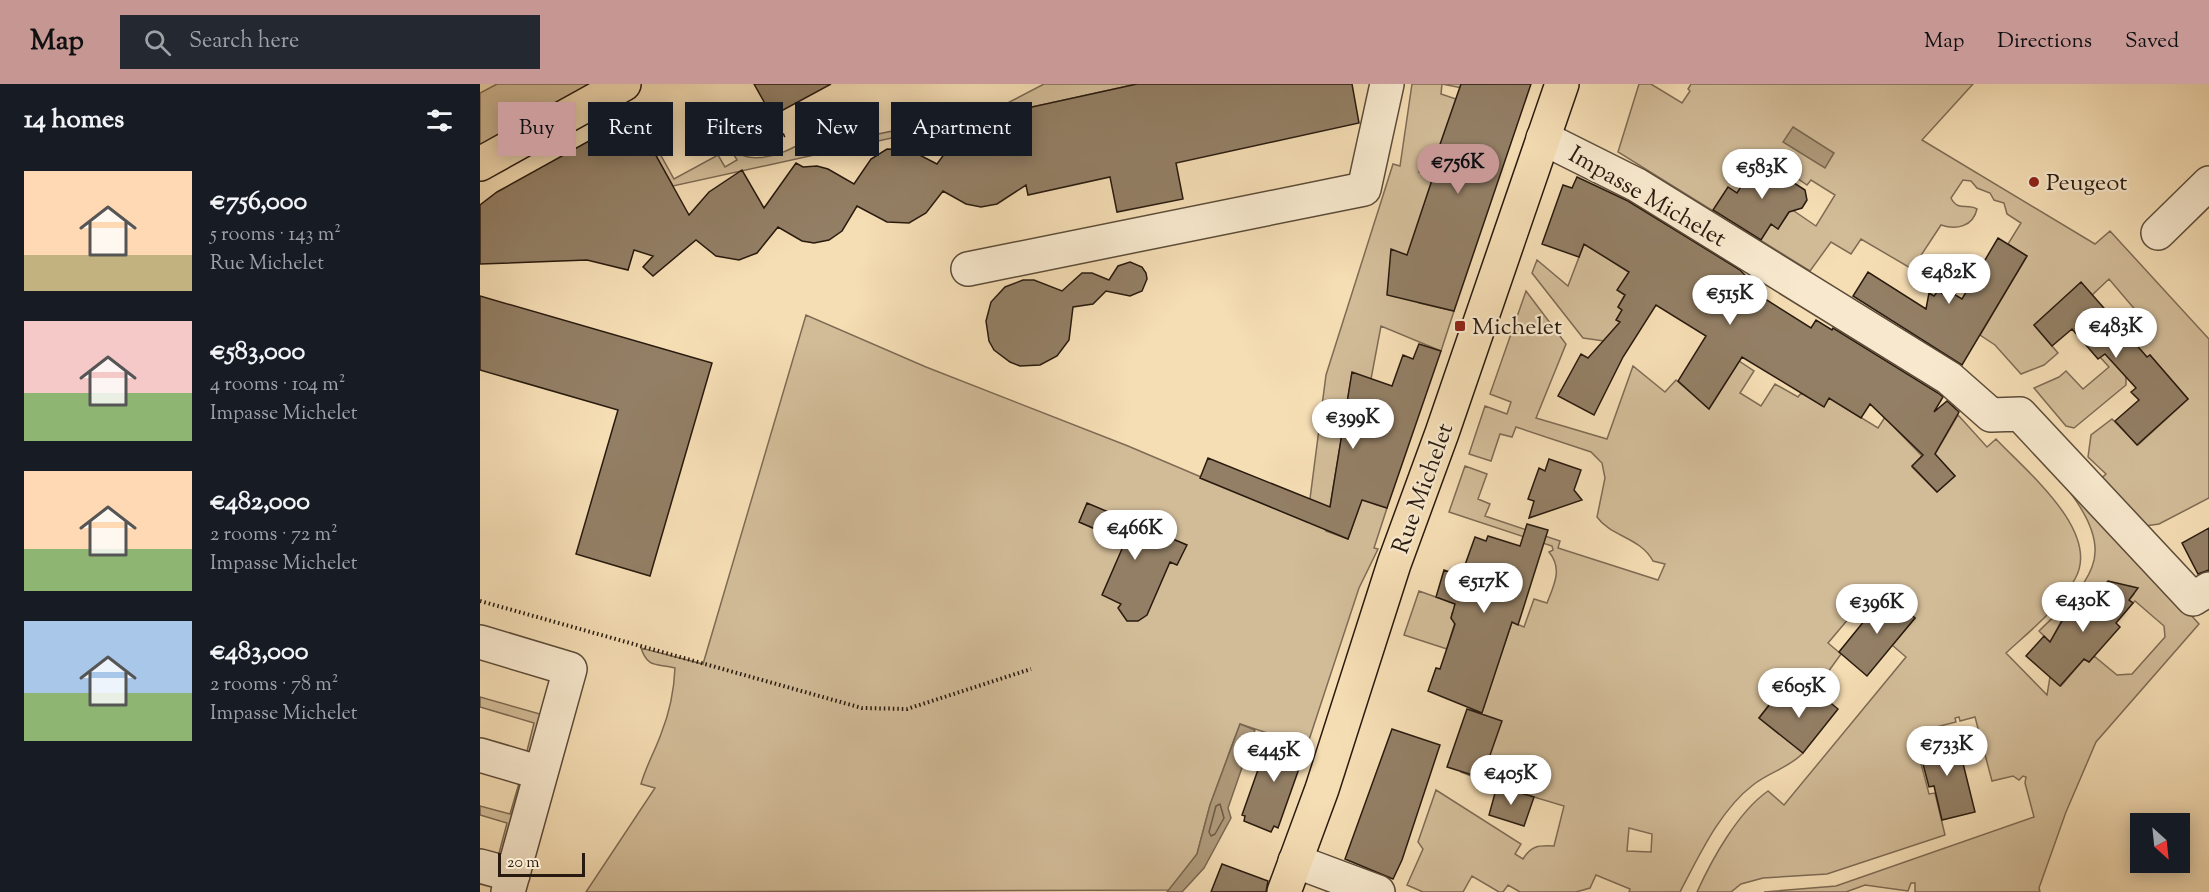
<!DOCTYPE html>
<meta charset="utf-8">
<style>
body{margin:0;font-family:"Sorts Mill Goudy",serif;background:#242831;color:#f1f3f6;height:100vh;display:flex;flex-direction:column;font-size:22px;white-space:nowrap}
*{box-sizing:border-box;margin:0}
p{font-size:20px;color:#9ea1a6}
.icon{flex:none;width:33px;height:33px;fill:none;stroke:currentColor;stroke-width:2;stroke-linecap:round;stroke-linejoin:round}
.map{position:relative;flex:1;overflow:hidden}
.panel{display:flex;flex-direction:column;background:#171b24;width:480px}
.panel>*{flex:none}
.hud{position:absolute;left:18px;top:18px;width:570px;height:54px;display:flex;gap:12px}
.needle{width:39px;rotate:153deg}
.controls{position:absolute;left:1650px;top:729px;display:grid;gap:12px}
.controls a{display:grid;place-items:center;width:60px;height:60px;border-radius:0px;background:#171b24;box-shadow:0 3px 15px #0003;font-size:30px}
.scale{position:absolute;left:18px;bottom:15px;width:87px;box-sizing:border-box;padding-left:6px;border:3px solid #291a0f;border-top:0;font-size:16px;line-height:21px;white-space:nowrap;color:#291a0f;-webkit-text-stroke:4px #f8e9ce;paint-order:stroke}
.price{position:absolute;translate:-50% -51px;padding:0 14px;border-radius:21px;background:#fff;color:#222;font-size:20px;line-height:39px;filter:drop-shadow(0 2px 3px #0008)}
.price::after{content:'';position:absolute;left:50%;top:36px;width:18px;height:14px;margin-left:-9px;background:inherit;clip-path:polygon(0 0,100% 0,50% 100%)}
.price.selected{background:#c59692;color:#111}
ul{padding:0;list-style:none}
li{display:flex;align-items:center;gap:18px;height:150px;padding:0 24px}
li span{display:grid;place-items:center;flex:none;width:168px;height:120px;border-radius:0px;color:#555}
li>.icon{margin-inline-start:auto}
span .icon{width:72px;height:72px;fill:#fffc;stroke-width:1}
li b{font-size:26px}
h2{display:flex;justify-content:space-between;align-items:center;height:72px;padding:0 24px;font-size:26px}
.chip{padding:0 21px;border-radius:0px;background:#171b24;box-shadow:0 3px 15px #0003;font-size:21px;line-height:54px}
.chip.selected{background:#c59692;color:#111}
header{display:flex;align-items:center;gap:36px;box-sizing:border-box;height:84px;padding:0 30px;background:#c59692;color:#111}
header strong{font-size:28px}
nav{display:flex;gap:33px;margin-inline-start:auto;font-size:21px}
.search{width:420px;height:54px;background:#242831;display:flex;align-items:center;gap:15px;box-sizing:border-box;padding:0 21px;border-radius:0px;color:#9ea1a6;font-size:22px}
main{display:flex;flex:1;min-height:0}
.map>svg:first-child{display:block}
.green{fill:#d2bc98;stroke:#7e6b54;stroke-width:1.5;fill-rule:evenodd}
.water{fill:#b09b7c;stroke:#7a6750;stroke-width:1.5}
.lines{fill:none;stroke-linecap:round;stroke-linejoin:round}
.shore{stroke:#6c5a46;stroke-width:1.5}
.building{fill:#937f65;stroke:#291a0f;stroke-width:1.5}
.minor-casing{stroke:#5c4b38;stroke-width:36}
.major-casing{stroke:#291a0f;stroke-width:36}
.path{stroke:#291a0f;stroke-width:4;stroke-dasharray:1.5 3;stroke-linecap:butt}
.minor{stroke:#f8e9ce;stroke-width:33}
.major{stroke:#f5ddb4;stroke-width:33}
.poi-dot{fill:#8f2418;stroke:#f8e9ce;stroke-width:2}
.labels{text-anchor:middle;stroke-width:4.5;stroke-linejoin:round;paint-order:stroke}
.poi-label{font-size:24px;fill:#291a0f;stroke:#f8e9ce;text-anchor:start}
.street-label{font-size:24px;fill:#291a0f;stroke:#f8e9ce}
</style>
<header>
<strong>Map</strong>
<div class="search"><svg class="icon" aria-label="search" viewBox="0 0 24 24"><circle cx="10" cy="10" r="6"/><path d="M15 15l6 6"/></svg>Search here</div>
<nav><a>Map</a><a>Directions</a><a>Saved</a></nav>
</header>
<main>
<section class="panel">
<h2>14 homes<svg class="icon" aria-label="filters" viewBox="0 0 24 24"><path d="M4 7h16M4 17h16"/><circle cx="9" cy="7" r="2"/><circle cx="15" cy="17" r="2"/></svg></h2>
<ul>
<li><span style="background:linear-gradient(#ffd9b3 70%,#c2b280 0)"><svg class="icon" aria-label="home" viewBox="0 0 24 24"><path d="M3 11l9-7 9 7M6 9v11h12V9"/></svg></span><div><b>€756,000</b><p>5 rooms · 143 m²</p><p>Rue Michelet</p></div></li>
<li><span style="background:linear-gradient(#f6c9c9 60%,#8fb573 0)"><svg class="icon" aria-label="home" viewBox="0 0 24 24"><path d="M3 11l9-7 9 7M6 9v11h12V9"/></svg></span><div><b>€583,000</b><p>4 rooms · 104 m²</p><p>Impasse Michelet</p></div></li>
<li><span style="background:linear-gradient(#ffd9b3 65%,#8fb573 0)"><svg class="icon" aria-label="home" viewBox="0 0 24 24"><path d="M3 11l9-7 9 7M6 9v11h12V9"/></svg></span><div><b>€482,000</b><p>2 rooms · 72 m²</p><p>Impasse Michelet</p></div></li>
<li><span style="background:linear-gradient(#a9c7e8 60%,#8fb573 0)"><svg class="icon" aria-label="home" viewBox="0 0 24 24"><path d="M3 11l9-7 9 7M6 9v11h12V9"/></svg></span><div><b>€483,000</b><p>2 rooms · 78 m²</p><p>Impasse Michelet</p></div></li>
</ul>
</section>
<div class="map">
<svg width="1729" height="808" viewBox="0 0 1729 808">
<rect width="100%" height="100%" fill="#f5ddb4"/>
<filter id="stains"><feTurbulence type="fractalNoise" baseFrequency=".00333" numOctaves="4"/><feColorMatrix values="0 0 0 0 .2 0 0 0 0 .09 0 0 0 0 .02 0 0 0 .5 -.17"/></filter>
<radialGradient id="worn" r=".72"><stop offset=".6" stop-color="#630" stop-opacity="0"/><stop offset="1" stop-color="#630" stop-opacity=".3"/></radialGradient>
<path class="green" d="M17 0H115L0 63V9Z
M564 0H657L193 102 155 34 159 32 194 95 238 71 245 83 257 76 250 64C255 67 262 72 268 73 291 77 314 64 332 53L334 62 396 38 398 50 516 25Z
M932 0H995L982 4 962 0 961 10 976 15 978 87 944 75 939 88 962 96 950 187 939 219 974 227 961 267 901 242 891 295 872 289 846 447 868 455 889 393 894 420 907 424 894 464 898 465 879 504 827 662 760 640 730 721 717 770 690 806 106 808 175 704 161 700C166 682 175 667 181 650 189 630 194 607 195 584 177 579 168 585 161 564L223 580 326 231 446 283 648 362 827 438 846 291 913 80 920 82Z
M1159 0H1171L1202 19 1210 7 1208 5 1211 0H1493L1442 56 1615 160 1630 147 1729 255V414L1679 440 1658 443 1616 399 1626 390 1608 373 1611 351 1632 335 1658 361 1708 315 1670 271 1646 293V301L1594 344 1586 342 1554 304 1579 293 1586 287 1603 305 1629 283 1620 273 1663 235 1629 195 1612 211 1573 224 1554 241 1578 269 1564 281 1541 290 1515 261 1500 251 1547 172 1528 160 1541 139 1527 130 1524 119 1514 116 1510 109 1497 104 1491 97 1483 96 1471 114C1478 128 1487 119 1497 125 1493 143 1476 146 1461 141L1432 185 1381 155 1371 170 1351 158 1330 187 1280 156 1291 140 1298 145 1311 125 1336 142 1355 111 1331 96 1327 101 1298 81 1294 87 1278 77 1263 112 1248 104 1233 127 1138 68Z
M1104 160 1149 188 1138 206 1145 211 1138 223 1142 226 1137 236 1145 242 1124 257 1103 254 1052 189 1057 176 1088 202Z
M1046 207 1086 260 1056 334 1127 355 1153 282 1185 308 1196 296 1229 324 1259 277 1274 287 1260 309 1281 322 1295 300 1318 313 1321 309 1344 322 1349 314 1398 344 1409 327 1415 344 1442 372 1432 383 1457 408 1475 392 1455 370 1478 331 1507 363 1516 355C1545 386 1622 448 1595 495 1579 524 1550 547 1526 569L1567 611 1570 593 1581 602 1604 575 1609 578 1614 572 1637 591 1652 590 1685 553 1684 542 1655 517 1653 519 1649 516 1654 510 1650 502 1595 535 1584 532 1570 558 1559 547C1578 528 1602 509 1612 483 1631 436 1559 374 1530 343L1536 337 1719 540 1616 658 1586 728 1559 804 1560 808H1435V799H1431L1428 807 1385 801 1366 808H1284L1356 802 1554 733 1545 699 1546 693 1543 692 1539 696 1533 692 1512 697 1495 633 1480 637 1479 633 1475 634 1476 638 1433 649 1449 710 1455 709 1465 751 1347 790 1283 794 1261 800 1251 808H1217C1232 775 1258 728 1288 707L1304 721 1426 573 1412 561 1435 534 1397 501 1348 559 1361 570 1335 606C1310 586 1293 616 1279 634L1323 669C1309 684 1289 688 1273 701 1240 726 1219 772 1200 808H1149L1150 805 1116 791 1110 804 1096 808H1040L1028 801 1023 808H1019L992 792 983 808H943L927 801 943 765 938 758 956 706 1041 760 1035 770 1043 775C1051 762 1058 761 1074 762L1084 722 1017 702 981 688 1032 538 1044 543 1054 515 1067 519C1074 501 1083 485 1069 468L1073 466 1072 462 969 428 985 382 1007 390 998 415 1010 420 1005 432 1080 457 1078 464 1178 496 1185 480 1173 477C1160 453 1131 453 1117 433L1125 394 1122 379 1111 368 1036 343 1032 353 1020 350 1011 377 989 370 1005 322 1027 330 1031 318 1010 310ZM1149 744 1172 750 1171 768 1147 767Z
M939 507 981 522 972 529 971 534 975 538 967 565 924 551Z
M0 613 67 632 56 674 46 671 54 639 0 623Z
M40 696 48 699 27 775 18 773 27 739 0 731V722L30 730Z"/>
<path class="water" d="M1313 43 1354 69 1345 84 1303 58Z
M760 640 775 646 748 724 751 734 724 784 702 808H687L717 770 730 721Z"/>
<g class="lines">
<path class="shore" d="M740 720 744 734 735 750 731 752 729 748 736 722Z"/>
</g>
<path class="building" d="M274 0H351L292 32Z
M657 0H872L879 39 696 79 703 115 637 128 630 93 548 111 546 101 517 120 501 123 486 120 463 107 446 129 429 139 407 138 377 122 362 147 349 156 334 159 322 157 298 143 277 169 259 176 236 172 216 156 173 192 163 183 173 172 154 166 148 186 107 176 0 180V121L17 108 154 32 209 131 229 108 262 86 284 124 316 79 323 83 337 82 348 85 374 100 391 75 407 65 430 66 457 80 473 58 486 49 501 46 535 51 529 28Z
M981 0H1051L974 227 907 211 911 165 927 171 953 93 949 92Z
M1278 76 1294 87 1297 81 1317 94 1314 99 1325 106 1327 116 1322 124 1309 128 1298 145 1291 140 1281 156 1233 126 1248 103 1257 109Z
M1097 93 1148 117 1260 186 1265 191 1260 199 1331 244 1336 236 1352 246 1353 244 1458 309 1463 313 1454 328 1467 317 1479 328 1455 370 1475 392 1457 408 1432 382 1443 371 1390 320 1381 334 1349 314 1344 323 1262 273 1229 325 1198 297 1226 252 1176 221 1143 273 1114 331 1078 312 1101 270 1108 274 1140 238 1136 236 1142 226 1138 223 1145 211 1137 206 1149 188 1104 160 1099 173 1062 160 1083 101 1092 104Z
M1518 154 1547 172 1482 281 1373 212 1388 188 1446 225 1449 209 1454 212 1458 207 1463 210 1467 206 1482 215Z
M650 178 662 183 666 189 667 195 662 207 650 212 626 207 613 220 593 223 589 256 577 272 560 281 540 282 530 278 514 266 509 257 506 237 511 218 525 203 543 196H554L582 207 602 189H612L629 196 638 182Z
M1601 198 1667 273 1670 271 1708 315 1657 361 1635 337 1659 316 1651 308 1656 304 1625 270 1618 275 1592 245 1572 262 1554 241Z
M0 212 232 279 170 492 96 470 138 326 0 286Z
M939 260 961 267 907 424 882 416 868 455 720 394 728 374 850 423 872 288 912 302 923 271 933 275Z
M1069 375 1101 386 1094 406 1102 416 1049 434 1054 417 1048 415 1059 384 1065 387Z
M607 419 707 461 697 481 690 478 667 531 658 537H647L638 524 641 520 622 511 645 458 599 438Z
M1047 440 1068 446 1038 541 1032 538 1002 629 948 607 956 584 960 585 975 540 971 534 975 520 956 513 964 486 981 492 995 453 1006 457 1008 452 1040 462Z
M1729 444V486L1718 490 1702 459Z
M1628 497 1658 504 1649 516 1653 519 1636 539 1640 543 1609 578 1604 575 1580 602 1546 572 1564 552 1570 558 1585 532 1595 535Z
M1406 510 1435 534 1387 592 1359 568Z
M1335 606 1358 625 1323 669 1279 634 1298 610 1319 627Z
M987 625 1022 637 1002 694 967 683Z
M912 645 960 661 922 776 913 795 865 775Z
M791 649 827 662 798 744 794 742 791 748 764 737 765 732 762 731Z
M1476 651 1495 728 1462 736 1454 702 1449 703 1438 661Z
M1017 702 1054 713 1044 742 1009 731Z
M742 780 788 797 786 808H731Z"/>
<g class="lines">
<g class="minor-casing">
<path id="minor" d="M1063 54 1157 101 1469 294 1511 331 1540 330 1713 515 1729 505
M1678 149 1729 99
M488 185 884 105 907 0
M0 558 90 585 28 808
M0 671 61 689
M815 777 898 808
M0 782 33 791"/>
</g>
<g class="major-casing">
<path id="major" d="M0 80 144 0
M804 808 842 705 914 480 962 349 1082 0"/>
</g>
<path class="path" d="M295 55 307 50
M0 517 382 624 427 625 551 585"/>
<use href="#minor" class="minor"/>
<use href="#major" class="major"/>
</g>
<g class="poi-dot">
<circle cx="1554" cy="98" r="6"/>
<rect x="974" y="236" width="12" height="12" rx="3"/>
</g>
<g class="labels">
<g class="poi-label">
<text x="1566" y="106">Peugeot</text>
<text x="992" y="250">Michelet</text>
</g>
<g class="street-label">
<text transform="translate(1168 112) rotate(30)" y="8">Impasse Michelet</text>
<text transform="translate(942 404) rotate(-70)" y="8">Rue Michelet</text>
</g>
</g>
<rect width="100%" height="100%" filter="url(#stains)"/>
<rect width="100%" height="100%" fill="url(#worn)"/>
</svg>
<div class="controls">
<a><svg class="needle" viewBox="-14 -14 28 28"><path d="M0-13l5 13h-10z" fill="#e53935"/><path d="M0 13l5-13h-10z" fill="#9ea1a6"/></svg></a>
</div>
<div class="scale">20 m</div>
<b class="price selected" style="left:978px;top:111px">€756K</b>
<b class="price" style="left:1282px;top:116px">€583K</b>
<b class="price" style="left:1469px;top:221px">€482K</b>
<b class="price" style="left:1250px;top:242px">€515K</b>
<b class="price" style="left:1636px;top:275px">€483K</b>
<b class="price" style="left:873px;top:366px">€399K</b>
<b class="price" style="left:655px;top:477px">€466K</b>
<b class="price" style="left:1004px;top:530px">€517K</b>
<b class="price" style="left:1603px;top:549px">€430K</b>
<b class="price" style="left:1397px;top:551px">€396K</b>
<b class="price" style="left:1319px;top:635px">€605K</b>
<b class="price" style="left:1467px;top:693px">€733K</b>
<b class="price" style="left:794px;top:699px">€445K</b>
<b class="price" style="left:1031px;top:722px">€405K</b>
<div class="hud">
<a class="chip selected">Buy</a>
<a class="chip">Rent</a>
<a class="chip">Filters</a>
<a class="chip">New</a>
<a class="chip">Apartment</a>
</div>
</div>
</main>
